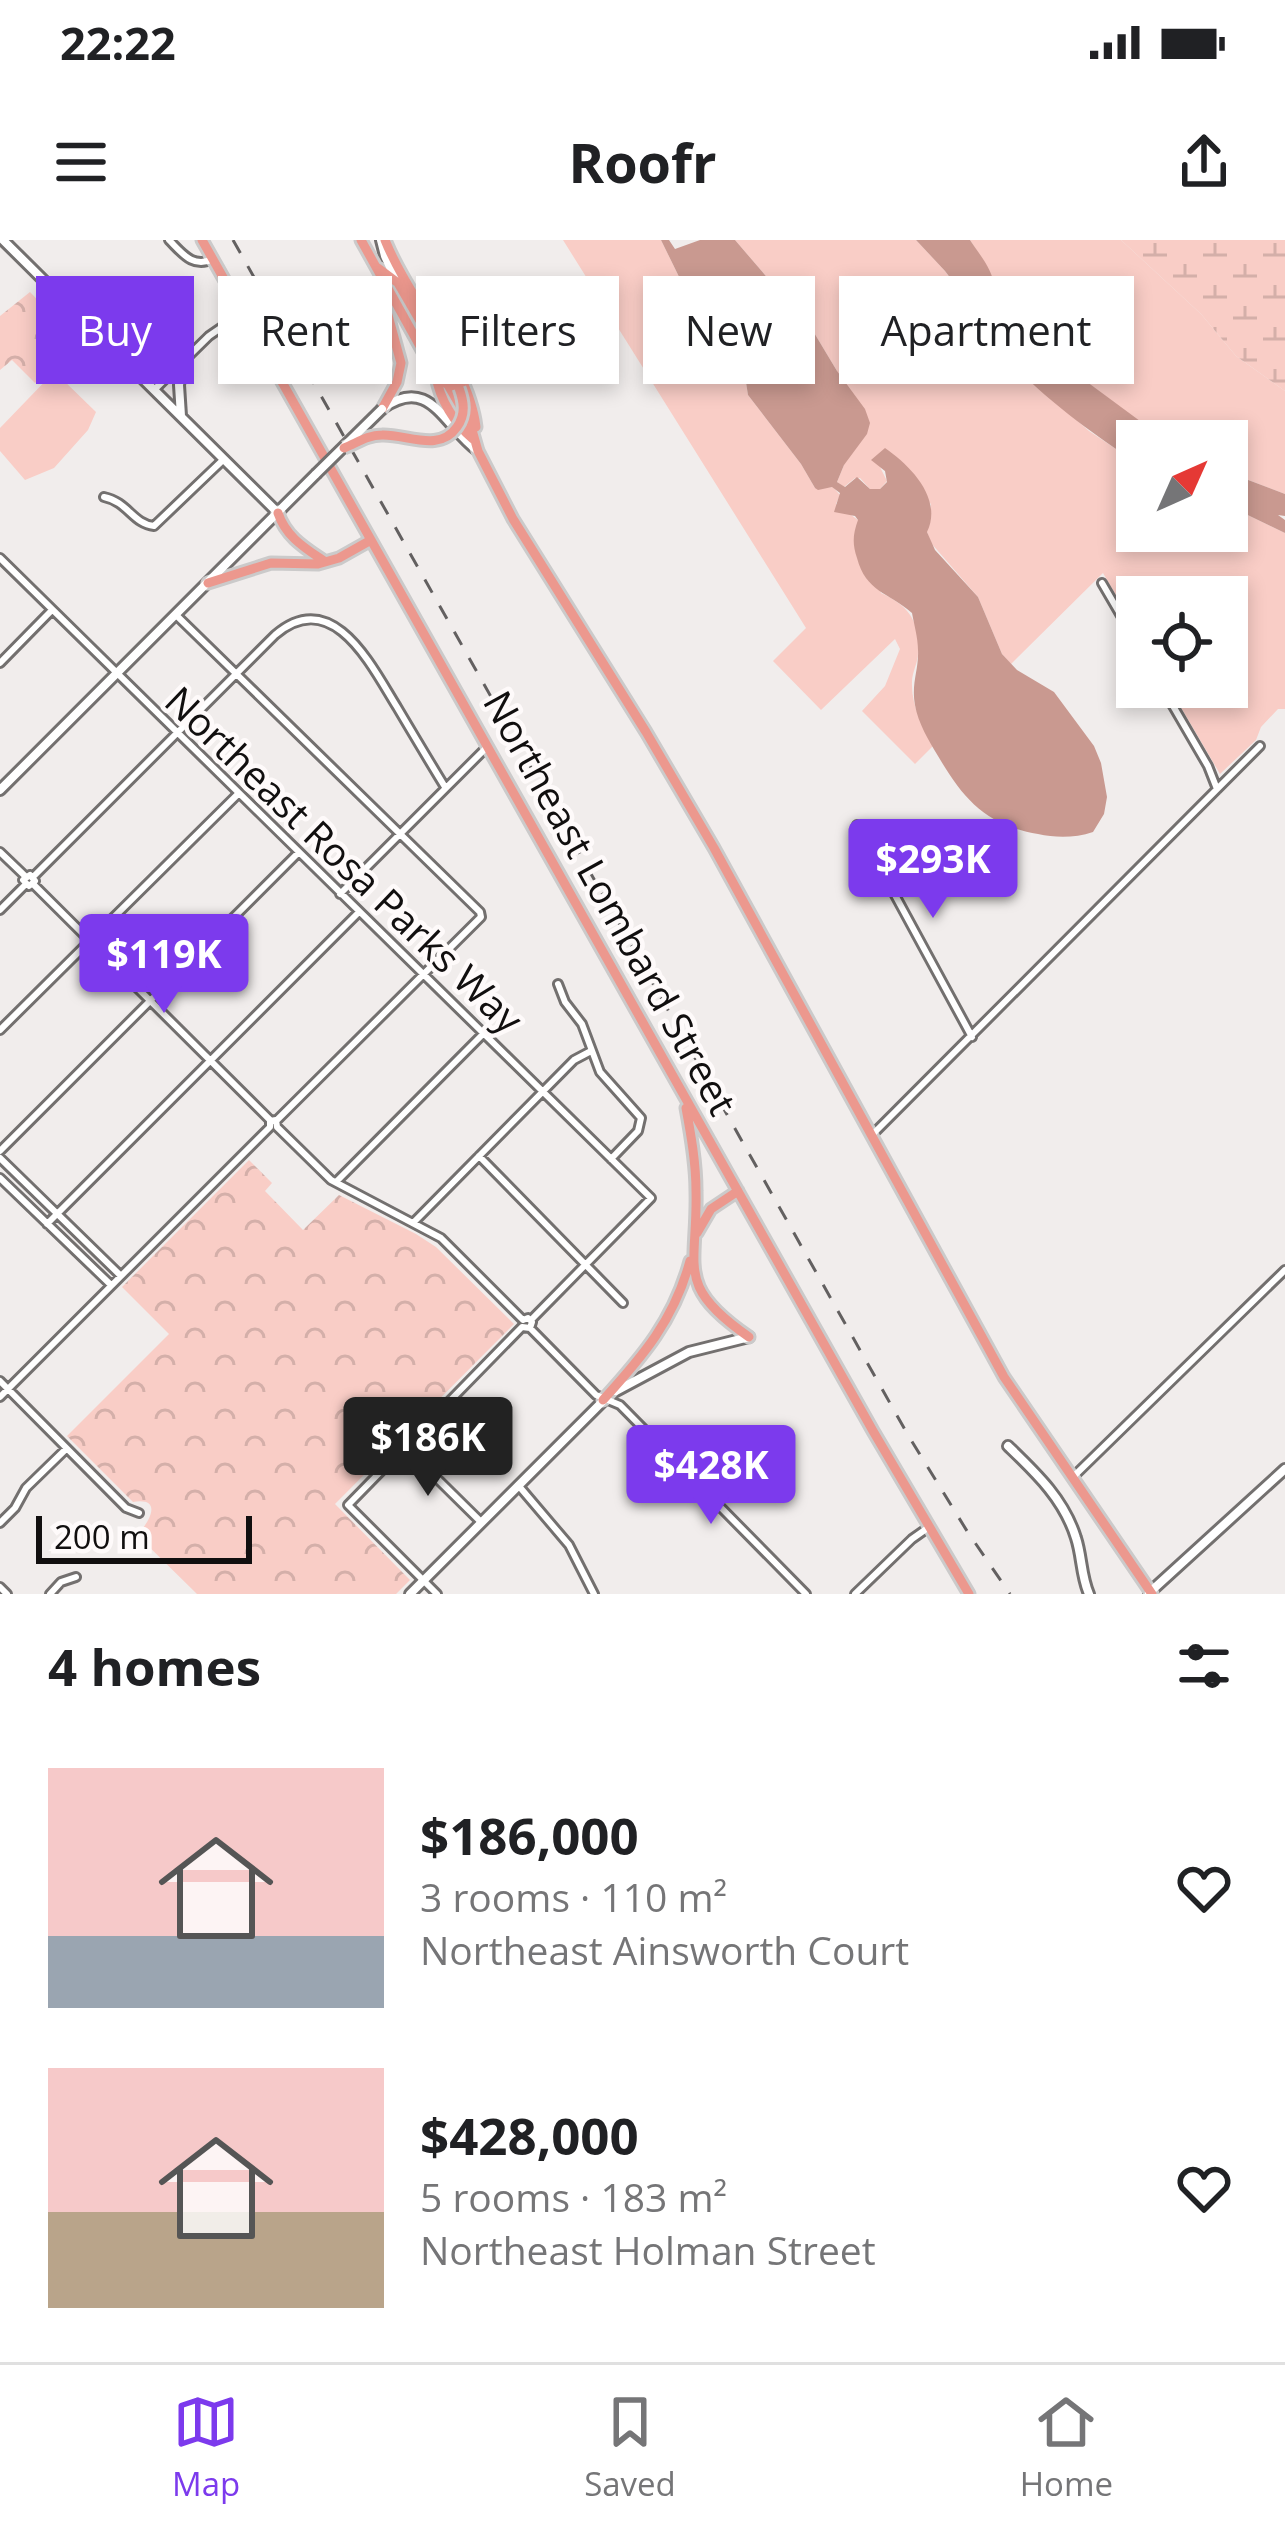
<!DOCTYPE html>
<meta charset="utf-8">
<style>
body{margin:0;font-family:"Open Sans",sans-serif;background:#f6f6f6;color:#202124;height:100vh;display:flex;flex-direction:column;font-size:45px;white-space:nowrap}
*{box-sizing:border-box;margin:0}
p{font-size:39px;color:#757577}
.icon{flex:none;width:66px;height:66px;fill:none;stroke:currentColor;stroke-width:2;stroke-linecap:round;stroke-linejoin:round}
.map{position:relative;height:1354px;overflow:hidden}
.panel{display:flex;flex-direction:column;background:#fff;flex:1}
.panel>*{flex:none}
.hud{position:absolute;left:36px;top:36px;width:1215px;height:108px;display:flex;gap:24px}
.needle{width:78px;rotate:45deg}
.tools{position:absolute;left:1116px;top:180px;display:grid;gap:24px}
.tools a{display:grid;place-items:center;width:132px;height:132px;border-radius:0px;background:#fff;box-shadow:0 6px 18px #0003;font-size:60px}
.scale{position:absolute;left:36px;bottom:30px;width:216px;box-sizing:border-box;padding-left:12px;border:6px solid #110f0f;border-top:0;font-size:33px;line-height:42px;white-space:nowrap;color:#110f0f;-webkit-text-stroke:9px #fefafa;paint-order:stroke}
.price{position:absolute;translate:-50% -102px;padding:0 27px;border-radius:12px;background:#7c3aed;color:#fff;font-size:39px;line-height:78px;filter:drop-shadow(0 3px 6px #0008)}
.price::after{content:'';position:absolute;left:50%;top:72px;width:36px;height:27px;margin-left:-18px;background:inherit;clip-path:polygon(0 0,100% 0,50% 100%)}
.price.active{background:#222;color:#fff}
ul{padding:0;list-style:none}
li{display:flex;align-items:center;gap:36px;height:300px;padding:0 48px}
li span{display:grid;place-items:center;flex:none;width:336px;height:240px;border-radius:0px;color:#555}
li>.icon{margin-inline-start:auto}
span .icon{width:144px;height:144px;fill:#fffc;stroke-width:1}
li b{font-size:51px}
h2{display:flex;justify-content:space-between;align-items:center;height:144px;padding:0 48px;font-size:51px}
.pill{padding:0 42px;border-radius:0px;background:#fff;box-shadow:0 6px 18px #0003;font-size:42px;line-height:108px}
.pill.active{background:#7c3aed;color:#fff}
.status{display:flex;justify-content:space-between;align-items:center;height:84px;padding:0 60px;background:#fff;direction:ltr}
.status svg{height:33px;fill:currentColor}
header{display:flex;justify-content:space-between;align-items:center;height:156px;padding:0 48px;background:#fff;font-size:54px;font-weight:700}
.dock{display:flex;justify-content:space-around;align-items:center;height:168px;border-top:3px solid #e0e0e0;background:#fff;font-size:33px;color:#757577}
.dock a{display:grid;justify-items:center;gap:6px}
.dock .active{color:#7c3aed}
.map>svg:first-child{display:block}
.grass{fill:#f9cdc6}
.wetland{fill:url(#wetland-marsh)}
.park{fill:url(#park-crowns)}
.water{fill:#c99990}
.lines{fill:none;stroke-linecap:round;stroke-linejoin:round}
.street-casing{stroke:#73706f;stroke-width:12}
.secondary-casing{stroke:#73706f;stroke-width:14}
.primary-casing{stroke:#cbcaca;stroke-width:15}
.street{stroke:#fff;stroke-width:6}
.secondary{stroke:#fff;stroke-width:8}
.primary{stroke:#ec988e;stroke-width:9}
.rail{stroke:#636060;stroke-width:3;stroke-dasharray:15 15;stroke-linecap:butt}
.secondary-bridge-casing{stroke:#73706f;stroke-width:14;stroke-linecap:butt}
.primary-bridge-casing{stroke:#cbcaca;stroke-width:15;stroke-linecap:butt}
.secondary-bridge{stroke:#fff;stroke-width:8}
.primary-bridge{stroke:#ec988e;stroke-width:9}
.labels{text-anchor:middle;stroke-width:9;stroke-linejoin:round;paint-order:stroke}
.street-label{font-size:39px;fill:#110f0f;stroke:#fefafa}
</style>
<div class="status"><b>22:22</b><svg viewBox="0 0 49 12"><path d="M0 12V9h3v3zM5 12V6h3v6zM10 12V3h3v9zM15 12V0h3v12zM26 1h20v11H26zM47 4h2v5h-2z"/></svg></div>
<header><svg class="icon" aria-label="menu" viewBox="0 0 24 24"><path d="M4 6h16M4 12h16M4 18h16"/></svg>Roofr<svg class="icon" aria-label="share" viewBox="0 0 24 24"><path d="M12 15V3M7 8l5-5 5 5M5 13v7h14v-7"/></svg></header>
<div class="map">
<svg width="1285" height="1354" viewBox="0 0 1285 1354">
<defs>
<pattern id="wetland-marsh" width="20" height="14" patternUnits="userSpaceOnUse" patternTransform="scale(3)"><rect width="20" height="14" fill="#f9cdc6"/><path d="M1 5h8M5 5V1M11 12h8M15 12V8" fill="none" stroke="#d4afa9"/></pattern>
<pattern id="park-crowns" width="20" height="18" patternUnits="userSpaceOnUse" patternTransform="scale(3)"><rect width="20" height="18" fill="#f9cdc6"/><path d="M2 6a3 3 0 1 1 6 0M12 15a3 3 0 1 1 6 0" fill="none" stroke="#d4afa9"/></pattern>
</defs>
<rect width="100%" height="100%" fill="#f1edec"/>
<path class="grass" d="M563 0H661L686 51 736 103 742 117 748 155 801 224 815 248 833 247 840 255 836 264 858 280 881 353C909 366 920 381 918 413 918 423 912 432 912 442 911 466 923 486 933 506L915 524 862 471 885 446 900 409 895 399 821 470 773 421 806 388Z
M735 0H916L945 31 964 59 978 64 1008 120 1089 191 1137 223V291H1227V265L1285 293V469H1278L1261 487 1256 500 1220 534 1169 447H1227V357H1137V391L1103 333 1011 424 1002 414 978 357 931 303 927 292 931 264 880 227 887 241 880 249H870L860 238H855L844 247 837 242 844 225 837 131 813 91Z
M970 0H1121L1201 74 1236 116 1285 151V254L1227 232V201H1167L1162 199 1075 133 1049 103 1041 98 1011 60 1001 59 994 49 986 25Z
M53 133 59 136 96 172 88 190 54 228 25 240 0 211V188Z"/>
<path class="wetland" d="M1121 0H1285V151L1236 116 1201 74Z"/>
<path class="park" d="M30 52 64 87 47 110 58 123 35 143 12 120 0 130V76Z
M249 920 272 943 265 951 303 990 339 955 416 994 436 1007 514 1084 335 1264 410 1340 396 1354H197L137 1295C149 1283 164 1257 133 1262L67 1196 169 1094 122 1047Z"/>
<path class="water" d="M661 0H669L675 9 700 0H735L813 91 837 131 865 169 870 183 867 194 844 225 837 242 845 247 857 237 870 249H880L887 242 885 231 871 220 885 208C911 226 943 259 927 292L935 310 978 357 1002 414 1017 430 1054 452 1094 506 1101 523 1107 557 1104 574 1093 592C1075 598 1056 598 1038 594 986 585 964 560 938 516 929 501 918 483 915 465 911 443 919 430 918 410 918 398 914 384 912 373 888 352 866 352 857 318 852 303 853 294 858 280L855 276 834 272 840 253 832 247 818 250 815 248 801 224 748 155 742 117 736 103 686 51Z
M916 0H970C979 14 995 32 994 49L1001 59 1011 60 1041 98 1049 103 1075 133 1167 201H1137V223C1090 192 1015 139 987 90 982 81 983 72 978 64L969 63 945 31Z
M1227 232 1285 254V276L1278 275 1285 280V293L1227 265Z"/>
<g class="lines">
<g class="street-casing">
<path id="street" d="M169 0C182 13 193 29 213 19
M154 150 209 96 241 74
M104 257C128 262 133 284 154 286L224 219
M0 318 651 958 531 1080
M1102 343 1137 403
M176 375 480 672 481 677 277 880
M0 423 52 370
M1162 447 1208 526 1217 549
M857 585 972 797
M0 612 25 636
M30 635 35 641 29 646 23 640Z
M33 637 275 395C333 345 372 427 397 467 413 494 429 521 445 547
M33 644 270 880
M340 654 486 508
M0 670 25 645
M558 744 565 762 582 784 600 832 641 878 638 891 611 919
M0 790 238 554
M873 894 1260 506
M0 911 298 613
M479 916 623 1063
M0 918 121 1036
M0 938 111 1045
M336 942 483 794
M414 982 574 820 591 811
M47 984 359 672
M530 1088 596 1155 620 1165 806 1354
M0 1141 126 1268 139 1273
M0 1157 270 887V881L276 880 277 887 331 940 441 998 523 1080 528 1078 532 1082 530 1088 522 1087 348 1265 437 1354
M404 1206 481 1282
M1073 1237 1285 1030
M518 1245 569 1305 594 1354
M0 1283 15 1268 26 1248 66 1209
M0 1347 7 1354
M50 1354 61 1342 76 1337
M855 1354 912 1299 929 1287"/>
</g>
<g class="secondary-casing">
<path id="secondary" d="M3 0 278 273
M381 0 385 16 397 42
M383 168C430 135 443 185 478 211
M181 176 179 145 184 120
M0 550 316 234
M616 1151 689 1112 749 1097
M1008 1206C1036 1233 1064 1259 1076 1298 1082 1316 1081 1336 1089 1354
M1149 1353 1285 1229
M410 1354 604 1160"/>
</g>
<g class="primary-casing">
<path id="primary" d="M202 0 873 1191 969 1354
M361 0 436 135 448 145 470 183 478 211 513 279 646 492 714 608 1004 1137 1152 1354
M385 0C409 60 469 126 476 187
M378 28 398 43 459 148
M380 46 401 123 397 142 382 169
M436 135C439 159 455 184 473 199
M278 273C286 297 305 308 324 321
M208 343 271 323 318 324 339 318 371 300
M686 868C691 895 696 923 696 951 698 1028 674 1045 749 1097
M697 993 711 969 738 951
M603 1160C643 1116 674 1080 690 1021"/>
</g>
<use href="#street" class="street"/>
<use href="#secondary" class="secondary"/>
<use href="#primary" class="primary"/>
<path class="rail" d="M233 0 908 1195 967 1291 1010 1354"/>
<g class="secondary-bridge-casing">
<path id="secondary-bridge" d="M316 234 382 169"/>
</g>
<g class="primary-bridge-casing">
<path id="primary-bridge" d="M344 208C357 203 367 195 382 195 407 194 439 213 457 187 466 174 464 162 459 148"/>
</g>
<use href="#secondary-bridge" class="secondary-bridge"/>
<use href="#primary-bridge" class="primary-bridge"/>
</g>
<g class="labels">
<g class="street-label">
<text transform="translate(344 620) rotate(44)" y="14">Northeast Rosa Parks Way</text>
<text transform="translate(610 663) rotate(61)" y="14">Northeast Lombard Street</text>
</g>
</g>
</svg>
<div class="tools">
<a><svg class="needle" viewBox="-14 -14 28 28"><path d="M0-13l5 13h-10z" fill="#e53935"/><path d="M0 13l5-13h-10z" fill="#757577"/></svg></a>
<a><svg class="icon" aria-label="locate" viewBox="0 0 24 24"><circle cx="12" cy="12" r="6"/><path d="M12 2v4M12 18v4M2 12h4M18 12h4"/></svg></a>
</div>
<div class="scale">200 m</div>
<b class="price" style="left:933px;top:681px">$293K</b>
<b class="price" style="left:164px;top:776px">$119K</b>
<b class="price active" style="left:428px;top:1259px">$186K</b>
<b class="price" style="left:711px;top:1287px">$428K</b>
<div class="hud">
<a class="pill active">Buy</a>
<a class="pill">Rent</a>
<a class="pill">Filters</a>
<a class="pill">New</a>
<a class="pill">Apartment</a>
</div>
</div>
<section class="panel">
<h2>4 homes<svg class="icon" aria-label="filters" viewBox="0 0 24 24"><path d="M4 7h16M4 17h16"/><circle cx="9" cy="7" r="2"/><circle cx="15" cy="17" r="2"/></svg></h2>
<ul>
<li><span style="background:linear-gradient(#f6c9c9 70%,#9aa5b1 0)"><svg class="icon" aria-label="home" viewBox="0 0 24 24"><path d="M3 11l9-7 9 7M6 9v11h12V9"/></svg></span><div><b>$186,000</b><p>3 rooms · 110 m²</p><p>Northeast Ainsworth Court</p></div><svg class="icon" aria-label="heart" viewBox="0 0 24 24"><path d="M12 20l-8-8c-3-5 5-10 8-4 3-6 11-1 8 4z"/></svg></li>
<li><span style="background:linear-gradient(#f6c9c9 60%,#b9a48a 0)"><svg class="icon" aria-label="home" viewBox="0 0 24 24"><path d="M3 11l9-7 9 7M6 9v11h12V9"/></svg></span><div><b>$428,000</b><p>5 rooms · 183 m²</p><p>Northeast Holman Street</p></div><svg class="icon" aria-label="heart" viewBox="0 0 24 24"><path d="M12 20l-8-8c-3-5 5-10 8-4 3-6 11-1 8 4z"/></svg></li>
</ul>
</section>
<nav class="dock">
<a class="active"><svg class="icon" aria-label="map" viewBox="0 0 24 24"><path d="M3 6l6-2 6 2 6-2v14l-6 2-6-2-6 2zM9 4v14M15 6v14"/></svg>Map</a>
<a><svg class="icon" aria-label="saved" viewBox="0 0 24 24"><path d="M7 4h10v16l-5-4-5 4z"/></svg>Saved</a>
<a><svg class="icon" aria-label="home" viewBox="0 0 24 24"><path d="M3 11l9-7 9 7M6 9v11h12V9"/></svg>Home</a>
</nav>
